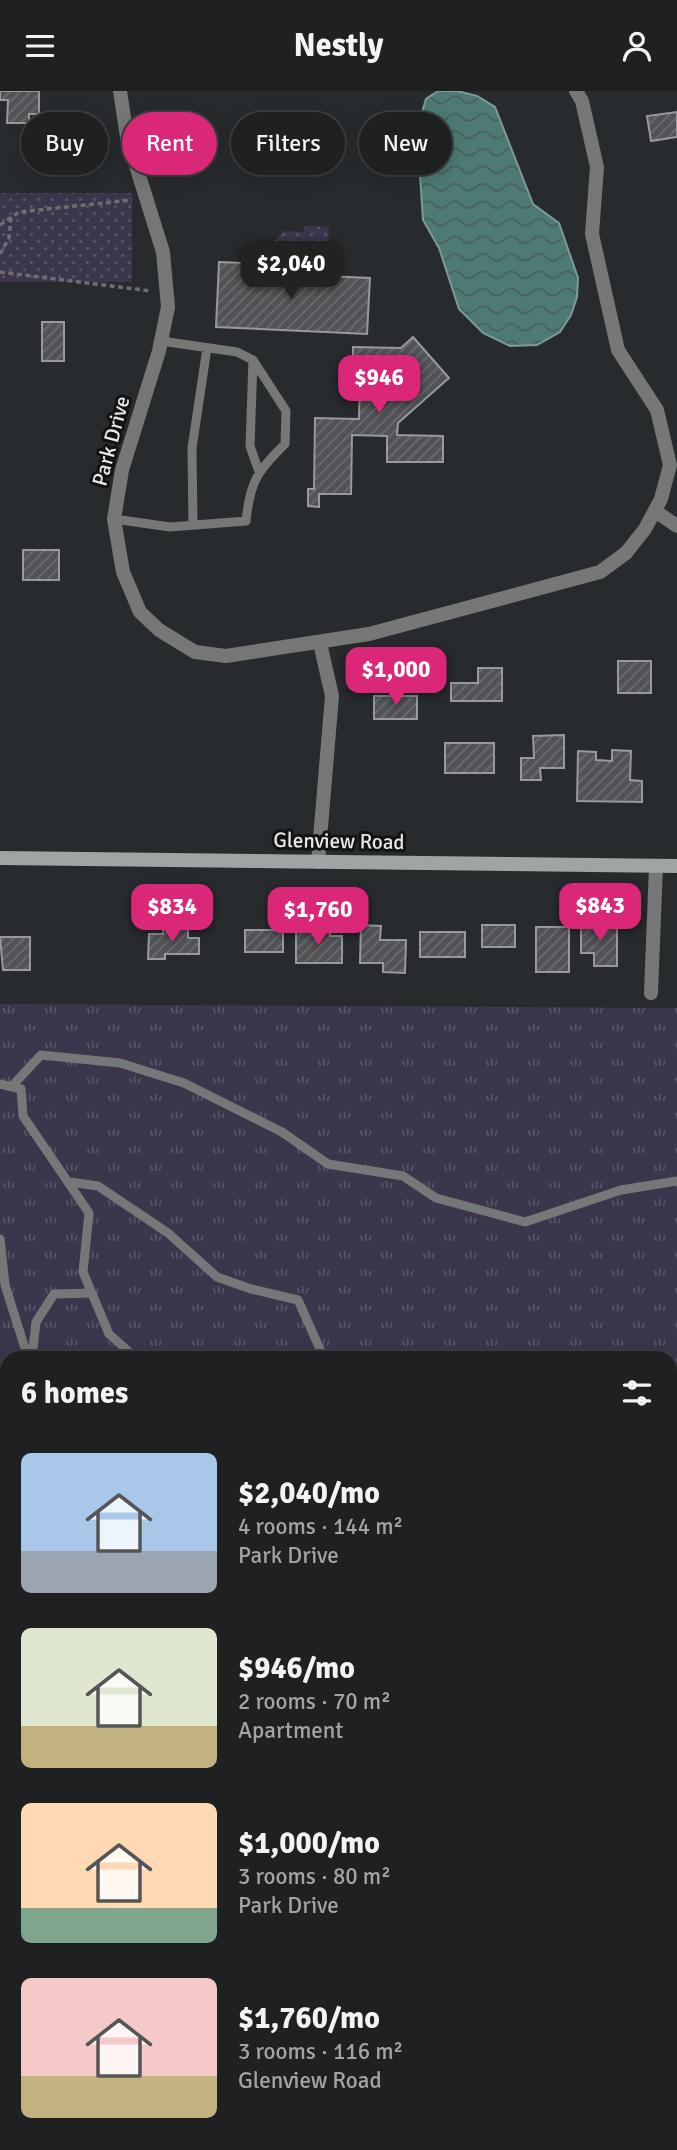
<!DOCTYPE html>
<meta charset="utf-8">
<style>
body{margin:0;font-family:Signika,sans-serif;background:#2b2d2f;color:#f1f3f6;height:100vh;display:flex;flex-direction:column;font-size:26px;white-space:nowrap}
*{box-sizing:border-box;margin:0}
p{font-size:23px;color:#a1a3a5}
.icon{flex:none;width:38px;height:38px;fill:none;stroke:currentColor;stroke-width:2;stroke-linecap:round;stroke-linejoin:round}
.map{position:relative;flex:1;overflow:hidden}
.drawer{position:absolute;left:0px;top:1260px;width:677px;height:800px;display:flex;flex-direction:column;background:#1e2022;border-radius:21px 21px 0 0;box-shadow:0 4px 18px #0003,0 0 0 2px #3c3e40}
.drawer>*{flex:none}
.banner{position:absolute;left:21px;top:21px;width:635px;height:63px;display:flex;gap:14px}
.price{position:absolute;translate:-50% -60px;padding:0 16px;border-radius:14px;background:#db2777;color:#fff;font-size:23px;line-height:46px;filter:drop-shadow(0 2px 4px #0008)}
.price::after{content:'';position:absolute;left:50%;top:42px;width:21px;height:16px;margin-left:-10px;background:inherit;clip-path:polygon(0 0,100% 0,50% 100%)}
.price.on{background:#222;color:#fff}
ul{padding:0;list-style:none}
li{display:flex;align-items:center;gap:21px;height:175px;padding:0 21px}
li span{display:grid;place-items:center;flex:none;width:196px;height:140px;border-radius:10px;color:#555}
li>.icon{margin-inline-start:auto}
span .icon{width:84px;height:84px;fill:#fffc;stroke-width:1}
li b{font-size:30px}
h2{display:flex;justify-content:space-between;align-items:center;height:84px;padding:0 21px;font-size:30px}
.pill{padding:0 24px;border-radius:32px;background:#1e2022;box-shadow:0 4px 18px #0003,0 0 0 2px #3c3e40;font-size:24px;line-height:63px}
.pill.on{background:#db2777;color:#fff}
header{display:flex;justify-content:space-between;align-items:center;height:91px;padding:0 21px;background:#1e2022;font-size:32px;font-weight:700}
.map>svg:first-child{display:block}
.grass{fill:url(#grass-tufts);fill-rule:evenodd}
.park{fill:url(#park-dots)}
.water{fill:url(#water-waves);stroke:#7c9b98;stroke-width:2}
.building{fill:url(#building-hatch);stroke:#97999c;stroke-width:2}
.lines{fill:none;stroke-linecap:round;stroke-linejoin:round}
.path{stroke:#6c6f70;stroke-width:3.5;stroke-dasharray:5 3.5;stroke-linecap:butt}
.lane{stroke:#767878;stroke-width:9}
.street{stroke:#767878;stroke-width:14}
.secondary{stroke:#a1a4a5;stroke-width:14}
.labels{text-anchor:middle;stroke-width:6;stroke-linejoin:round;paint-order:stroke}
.street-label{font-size:21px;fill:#e6e8e9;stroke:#121314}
</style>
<header><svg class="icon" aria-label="menu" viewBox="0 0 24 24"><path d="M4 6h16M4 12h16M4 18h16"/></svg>Nestly<svg class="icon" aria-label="person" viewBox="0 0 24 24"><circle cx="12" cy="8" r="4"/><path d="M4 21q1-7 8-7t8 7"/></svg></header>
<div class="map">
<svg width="677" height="2059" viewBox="0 0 677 2059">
<defs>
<pattern id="grass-tufts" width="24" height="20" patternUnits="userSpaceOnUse" patternTransform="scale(1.75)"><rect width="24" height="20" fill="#3c364d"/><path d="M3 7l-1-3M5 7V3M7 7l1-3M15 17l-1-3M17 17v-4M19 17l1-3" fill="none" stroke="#585367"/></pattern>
<pattern id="park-dots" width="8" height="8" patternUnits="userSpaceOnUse" patternTransform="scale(1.75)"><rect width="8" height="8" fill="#3c364d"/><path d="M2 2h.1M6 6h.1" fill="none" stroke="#585367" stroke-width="1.8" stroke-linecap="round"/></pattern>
<pattern id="water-waves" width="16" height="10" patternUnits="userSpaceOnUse" patternTransform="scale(1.75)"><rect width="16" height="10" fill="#4e7a76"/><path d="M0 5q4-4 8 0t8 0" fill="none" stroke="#4a605e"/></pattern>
<pattern id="building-hatch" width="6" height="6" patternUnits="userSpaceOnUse" patternTransform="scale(1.75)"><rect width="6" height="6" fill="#525356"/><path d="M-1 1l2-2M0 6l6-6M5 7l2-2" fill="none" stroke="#6b6c6e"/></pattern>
</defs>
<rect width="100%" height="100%" fill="#282b2d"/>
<path class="grass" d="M0 913 677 917V2059H0ZM7 1267H670V2053H7Z"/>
<path class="park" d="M0 102H132V191H0Z
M305 135 329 136 327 176 304 175V190L264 189 265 160H271L272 153 284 140 304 141Z"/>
<path class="water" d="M438 0H457L477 5 495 16 533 113 559 132 578 187 577 206 571 224 560 241 537 254 510 255 483 242 459 218 439 157 423 129 417 38 426 8Z"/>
<path class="building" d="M0 0H39V23H29V32H7L8 9H0Z
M677 21V46L651 50 647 25Z
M219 171 265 173 264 189 304 190V175L327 176V185L370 187 367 243 216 236Z
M42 231H64V270H42Z
M413 246 449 287 398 332 397 344 443 345V371H387V345L352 344 351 403H319V416L308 415V398H314L315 327 359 328 360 273H353V256L401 257Z
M23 459H59V489H23Z
M618 570H651V602H618Z
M478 577H502V610H451V592H478Z
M374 605H417V628H374Z
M564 644V677H540L541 689H521V667H534L533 645Z
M445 652H494V682H445Z
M612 659 631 660 630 689 642 690V711L577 710 578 660 596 661V669L612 670Z
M581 833H617V875H594V862H581Z
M361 834 381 835 380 849H406L405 882 383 881V872H360Z
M482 834H515V856H482Z
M536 836H569V881H536Z
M163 837H188V847H199V863H165V868H148L149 843H163Z
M296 838H330V845H342V872H296Z
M245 839H283V861H245Z
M420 841H465V866H420Z
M0 846H30V879H3Z
M670 1789 677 1794V1866L670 1861Z"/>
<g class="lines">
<path class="path" d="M0 134 19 121 132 109
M0 163 9 147 11 126
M0 181 151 200"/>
<path class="lane" d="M253 269 250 355 258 378
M114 428 170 436 246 430C250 391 257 380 285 353L286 320 253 269 237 261 161 250
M193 434 192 357 207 257
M0 993 21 998 23 1025 89 1122 83 1181 109 1243 136 1267
M12 995 41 964 120 972 184 992 282 1041 328 1073 403 1085 436 1107 525 1131 621 1099 677 1090
M69 1091 98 1095 168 1142 217 1186 251 1198 298 1209 324 1267
M0 1148 5 1194 28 1267
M32 1267 36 1231 54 1203 92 1202
M670 1530 677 1536
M0 1745 7 1741
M670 1780 677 1784
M0 1876 7 1874
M0 1894 7 1885
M670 1899 677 1898
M0 1905 7 1925
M83 2053 91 2059
M309 2053 315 2059
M653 2053 655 2059"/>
<path class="street" d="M120 0 127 46 163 161 168 216 159 260 122 379 114 428 123 481 140 521 159 539 195 561 226 565 369 543 600 481 626 462 645 438 661 408 670 374 657 319 618 259 592 143 597 76 582 10 576 0
M655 420 677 435
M318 771 332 605 320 552
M651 902 656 775"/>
<path class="secondary" d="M0 767 677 775"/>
</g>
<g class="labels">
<g class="street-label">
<text transform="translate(111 350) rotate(-75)" y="7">Park Drive</text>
<text transform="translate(339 750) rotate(1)" y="7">Glenview Road</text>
</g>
</g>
</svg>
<b class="price on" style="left:291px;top:210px">$2,040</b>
<b class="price" style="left:379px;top:324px">$946</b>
<b class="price" style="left:396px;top:616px">$1,000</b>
<b class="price" style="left:600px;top:852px">$843</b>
<b class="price" style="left:172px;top:853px">$834</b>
<b class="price" style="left:318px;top:856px">$1,760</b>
<div class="banner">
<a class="pill">Buy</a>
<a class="pill on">Rent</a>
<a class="pill">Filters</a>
<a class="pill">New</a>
</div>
<section class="drawer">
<h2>6 homes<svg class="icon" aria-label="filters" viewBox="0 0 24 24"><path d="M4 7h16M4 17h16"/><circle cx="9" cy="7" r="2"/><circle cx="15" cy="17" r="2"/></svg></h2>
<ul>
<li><span style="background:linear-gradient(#a9c7e8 70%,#9aa5b1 0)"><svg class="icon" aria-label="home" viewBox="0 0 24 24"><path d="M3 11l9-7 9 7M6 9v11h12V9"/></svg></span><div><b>$2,040/mo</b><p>4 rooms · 144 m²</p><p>Park Drive</p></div></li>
<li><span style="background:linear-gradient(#dfe7d0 70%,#c2b280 0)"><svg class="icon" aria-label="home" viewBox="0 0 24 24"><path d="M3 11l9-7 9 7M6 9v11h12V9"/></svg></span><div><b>$946/mo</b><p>2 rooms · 70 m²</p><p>Apartment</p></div></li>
<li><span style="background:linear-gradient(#ffd9b3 75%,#7fa58c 0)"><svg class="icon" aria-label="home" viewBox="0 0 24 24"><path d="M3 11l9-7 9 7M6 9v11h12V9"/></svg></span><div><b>$1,000/mo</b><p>3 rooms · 80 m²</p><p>Park Drive</p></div></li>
<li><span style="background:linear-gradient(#f6c9c9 70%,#c2b280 0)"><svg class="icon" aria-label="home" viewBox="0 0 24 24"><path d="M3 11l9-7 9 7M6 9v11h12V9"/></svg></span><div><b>$1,760/mo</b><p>3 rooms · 116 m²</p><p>Glenview Road</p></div></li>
</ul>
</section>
</div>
